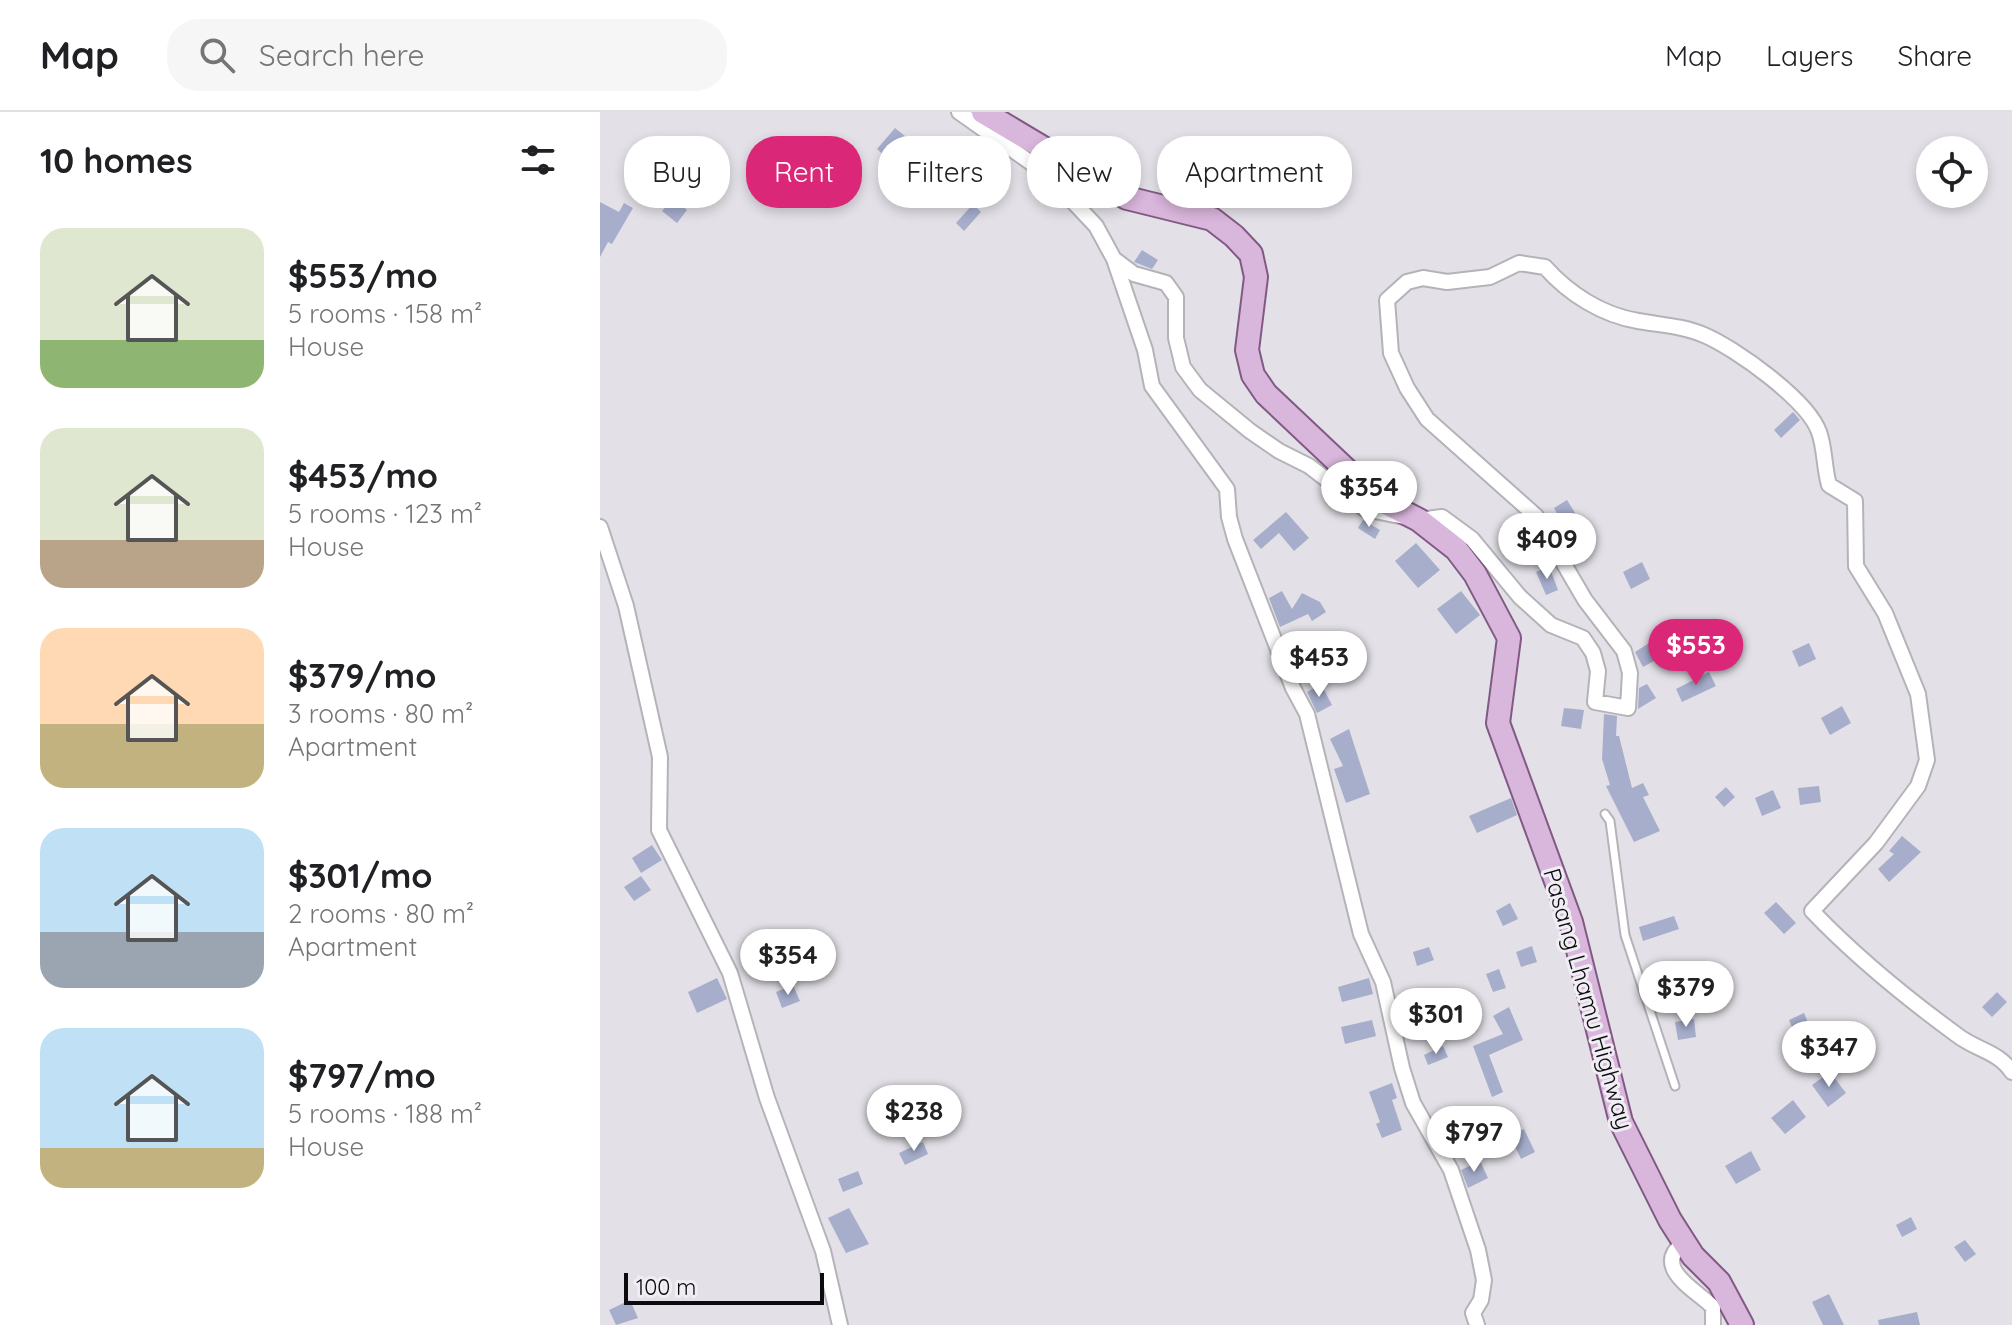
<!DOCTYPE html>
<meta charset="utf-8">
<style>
body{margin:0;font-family:Quicksand,sans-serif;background:#f6f6f6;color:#202124;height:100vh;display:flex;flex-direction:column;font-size:30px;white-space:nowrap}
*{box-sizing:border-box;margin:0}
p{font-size:26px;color:#757577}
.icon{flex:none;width:44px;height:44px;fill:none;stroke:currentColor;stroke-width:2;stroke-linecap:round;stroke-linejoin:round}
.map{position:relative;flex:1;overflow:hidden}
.details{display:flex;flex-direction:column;background:#fff;width:600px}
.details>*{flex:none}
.hud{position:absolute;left:24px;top:24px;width:760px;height:72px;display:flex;gap:16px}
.controls{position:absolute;left:1316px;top:24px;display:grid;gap:16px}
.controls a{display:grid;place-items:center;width:72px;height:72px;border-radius:50%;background:#fff;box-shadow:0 4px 12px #0003;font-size:40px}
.scale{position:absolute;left:24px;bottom:20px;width:200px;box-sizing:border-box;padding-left:8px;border:4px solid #0c0b0d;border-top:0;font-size:22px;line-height:28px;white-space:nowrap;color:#0c0b0d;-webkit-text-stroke:6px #f0eef4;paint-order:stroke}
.price{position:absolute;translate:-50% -68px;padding:0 18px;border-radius:28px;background:#fff;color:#222;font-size:26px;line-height:52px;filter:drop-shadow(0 2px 4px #0008)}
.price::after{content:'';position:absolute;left:50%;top:48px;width:24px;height:18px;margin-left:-12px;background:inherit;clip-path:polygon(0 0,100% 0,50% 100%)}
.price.current{background:#db2777;color:#fff}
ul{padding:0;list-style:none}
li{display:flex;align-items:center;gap:24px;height:200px;padding:0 40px}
li span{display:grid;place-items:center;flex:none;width:224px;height:160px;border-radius:24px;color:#555}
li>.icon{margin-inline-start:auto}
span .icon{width:96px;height:96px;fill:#fffc;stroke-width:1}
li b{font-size:34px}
h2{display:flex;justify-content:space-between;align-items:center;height:96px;padding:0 40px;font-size:34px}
.tag{padding:0 28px;border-radius:32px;background:#fff;box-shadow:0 4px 12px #0003;font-size:28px;line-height:72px}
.tag.current{background:#db2777;color:#fff}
header{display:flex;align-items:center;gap:48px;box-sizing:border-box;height:112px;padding:0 40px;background:#fff;border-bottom:2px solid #e0e0e0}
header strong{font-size:38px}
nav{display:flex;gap:44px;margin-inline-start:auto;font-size:28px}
.search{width:560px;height:72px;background:#f6f6f6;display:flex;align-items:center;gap:20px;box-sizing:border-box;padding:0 28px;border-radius:32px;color:#757577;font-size:30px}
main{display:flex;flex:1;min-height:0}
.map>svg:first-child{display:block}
.building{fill:#a6aecc}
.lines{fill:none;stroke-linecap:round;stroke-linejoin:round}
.lane-casing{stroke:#b5b3b9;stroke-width:11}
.street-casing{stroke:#b5b3b9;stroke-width:18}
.primary-casing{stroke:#815a84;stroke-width:26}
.lane{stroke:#fff;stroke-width:7}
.street{stroke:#fff;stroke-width:14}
.primary{stroke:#d9b6dc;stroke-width:22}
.labels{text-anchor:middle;stroke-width:6;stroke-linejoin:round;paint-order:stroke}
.street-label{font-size:24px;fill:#0c0b0d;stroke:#f0eef4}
</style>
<header>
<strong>Map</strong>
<div class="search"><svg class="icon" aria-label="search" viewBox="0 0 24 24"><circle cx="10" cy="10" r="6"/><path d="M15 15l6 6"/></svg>Search here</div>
<nav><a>Map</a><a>Layers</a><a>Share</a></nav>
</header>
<main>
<section class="details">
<h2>10 homes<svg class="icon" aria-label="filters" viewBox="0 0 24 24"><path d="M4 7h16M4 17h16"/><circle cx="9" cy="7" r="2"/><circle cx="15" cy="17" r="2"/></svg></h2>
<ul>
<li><span style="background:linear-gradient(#dfe7d0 70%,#8fb573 0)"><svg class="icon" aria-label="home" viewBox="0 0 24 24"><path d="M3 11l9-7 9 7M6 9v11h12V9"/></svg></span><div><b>$553/mo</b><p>5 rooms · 158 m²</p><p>House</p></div></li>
<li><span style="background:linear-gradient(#dfe7d0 70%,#b9a48a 0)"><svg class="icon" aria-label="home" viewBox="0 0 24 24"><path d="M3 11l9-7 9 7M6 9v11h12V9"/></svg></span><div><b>$453/mo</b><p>5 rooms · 123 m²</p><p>House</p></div></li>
<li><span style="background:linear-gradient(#ffd9b3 60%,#c2b280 0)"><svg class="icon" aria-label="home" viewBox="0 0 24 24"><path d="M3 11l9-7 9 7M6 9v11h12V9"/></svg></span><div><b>$379/mo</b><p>3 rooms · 80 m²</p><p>Apartment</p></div></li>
<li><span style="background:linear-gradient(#bfe0f5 65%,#9aa5b1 0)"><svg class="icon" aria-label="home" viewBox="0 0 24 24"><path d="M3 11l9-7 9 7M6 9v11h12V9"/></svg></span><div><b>$301/mo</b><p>2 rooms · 80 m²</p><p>Apartment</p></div></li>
<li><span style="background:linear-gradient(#bfe0f5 75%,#c2b280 0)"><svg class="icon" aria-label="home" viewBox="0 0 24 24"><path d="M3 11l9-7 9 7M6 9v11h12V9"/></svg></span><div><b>$797/mo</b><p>5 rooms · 188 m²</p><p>House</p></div></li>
</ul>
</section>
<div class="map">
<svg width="1412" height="1213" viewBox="0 0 1412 1213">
<rect width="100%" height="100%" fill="#e3e1e7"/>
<path class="building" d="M295 16 305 24 287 46 277 37Z
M291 49 337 73 331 83 286 60Z
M73 86 87 98 77 111 62 99Z
M0 90 19 100 24 91 33 96 12 132 8 130 0 145Z
M373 92 381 100 364 119 356 111Z
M542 138 558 148 552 157 534 150Z
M1193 300 1200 308 1181 326 1174 318Z
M967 388 977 404 963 412 954 396Z
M686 400 709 426 694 439 679 421 661 437 653 428Z
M763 408 780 418 775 427 758 416Z
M816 431 840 458 818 476 795 449Z
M1042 450 1050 467 1031 477 1023 460Z
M949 454 958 478 946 483 936 460Z
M682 479 692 497 702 481 720 490 726 500 712 509 708 502 680 515 669 486Z
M861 479 880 503 856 522 837 497Z
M1054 528 1063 544 1043 555 1035 540Z
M1209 531 1216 547 1199 555 1192 539Z
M1109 560 1116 574 1082 590 1076 577Z
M721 572 732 593 717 601 707 580Z
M1047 572 1056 586 1038 597 1039 576Z
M1242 594 1251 611 1230 623 1221 606Z
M964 596 984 598 981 617 961 614Z
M1004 602 1017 604 1016 624H1019L1032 676 1043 671 1049 683 1043 685 1060 719 1034 730 1006 674 1010 673 1002 647Z
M749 617 770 682 746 691 734 657 743 654 730 627Z
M1219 674 1221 690 1200 693 1198 676Z
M1126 675 1135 685 1124 695 1115 685Z
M1173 678 1181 696 1162 704 1155 686Z
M911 686 917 703 877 721 869 704Z
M1302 724 1321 740 1289 770 1278 757 1294 742 1289 739Z
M52 733 62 748 41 761 32 746Z
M41 764 51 778 34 789 24 775Z
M1176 790 1196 811 1184 822 1164 801Z
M910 791 918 807 903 814 896 799Z
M1074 804 1079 817 1043 829 1039 815Z
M932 834 937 850 921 855 916 840Z
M829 835 834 848 817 854 813 840Z
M899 857 906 876 893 880 886 862Z
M117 866 127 887 97 901 88 880Z
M769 866 773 882 742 890 738 875Z
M193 873 200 889 182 896 176 880Z
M1397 880 1407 890 1392 905 1382 895Z
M909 895 923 928 889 943 903 980 892 985 873 934 903 922 893 904Z
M1204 901 1212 920 1197 927 1189 908Z
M1094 907 1096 925 1078 928 1075 910Z
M772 908 776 924 745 932 741 915Z
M843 934 848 945 828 953 824 943Z
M1230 960 1246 981 1228 995 1212 973Z
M792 971 797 986 792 988 802 1018 782 1026 776 1012 780 1010 769 980Z
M1193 988 1206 1005 1185 1022 1171 1006Z
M863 1001 870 1016 845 1027 837 1013Z
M924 1017 935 1040 921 1047 910 1024Z
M323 1030 328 1042 305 1053 299 1041Z
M1151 1039 1161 1058 1136 1072 1125 1054Z
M880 1049 888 1066 868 1076 861 1058Z
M258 1059 263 1072 243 1080 238 1067Z
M249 1096 269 1132 246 1141 228 1106Z
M1311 1105 1317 1117 1302 1125 1296 1113Z
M1365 1128 1376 1142 1365 1150 1354 1135Z
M1229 1182 1244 1213H1223L1212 1190Z
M30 1188 38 1206 16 1213 9 1198Z
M1317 1200 1320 1213H1279L1278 1208Z"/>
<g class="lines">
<g class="lane-casing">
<path id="lane" d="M1005 702 1010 709 1025 823 1075 974"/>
</g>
<g class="street-casing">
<path id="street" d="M359 0 447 62 496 114 514 147 534 162 566 171 576 185V226L583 255 600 278 650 319 679 339 709 354 765 397 819 408 842 405 872 427 920 485 951 513 983 526 993 541 998 559 995 590 1028 596 1030 561 1024 539 985 488 936 404 827 307 807 276 791 241 787 188 807 170 823 166 847 170 890 165 919 151 945 155C969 182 1002 203 1038 209 1060 213 1084 214 1104 223 1135 236 1208 288 1219 320 1225 336 1224 356 1229 373L1255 389 1256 454 1285 501 1318 582 1327 648 1318 674 1276 731 1212 799C1257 846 1305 885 1357 923 1376 938 1398 939 1412 960
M514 147 545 238 552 274 627 377 629 405 635 427 693 576 707 602 761 822 783 870 802 956 813 991 851 1058 878 1138 884 1168 881 1188 873 1201 877 1213
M0 415 26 494 60 645 59 718 130 861 167 986 223 1139 240 1213
M1084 1130C1051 1156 1095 1177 1113 1195V1213"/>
</g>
<g class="primary-casing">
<path id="primary" d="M383 0 527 86 612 107 634 124 651 142 656 165 647 238 653 263 666 282 756 367 784 390 819 408 856 437 875 462 909 526 898 611 971 810 1021 1010 1070 1108 1093 1144 1119 1170 1142 1213"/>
</g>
<use href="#lane" class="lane"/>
<use href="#street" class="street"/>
<use href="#primary" class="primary"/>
</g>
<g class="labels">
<g class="street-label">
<text transform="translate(988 887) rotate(74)" y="8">Pasang Lhamu Highway</text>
</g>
</g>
</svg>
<div class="controls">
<a><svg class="icon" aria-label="locate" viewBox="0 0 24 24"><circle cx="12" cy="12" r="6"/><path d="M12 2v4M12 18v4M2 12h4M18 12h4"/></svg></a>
</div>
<div class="scale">100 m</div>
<b class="price" style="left:769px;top:417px">$354</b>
<b class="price" style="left:947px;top:469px">$409</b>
<b class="price current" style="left:1096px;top:575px">$553</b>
<b class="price" style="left:719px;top:587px">$453</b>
<b class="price" style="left:188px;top:885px">$354</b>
<b class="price" style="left:1086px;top:917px">$379</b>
<b class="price" style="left:836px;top:944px">$301</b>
<b class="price" style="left:1229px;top:977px">$347</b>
<b class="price" style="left:314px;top:1041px">$238</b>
<b class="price" style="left:874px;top:1062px">$797</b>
<div class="hud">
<a class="tag">Buy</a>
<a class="tag current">Rent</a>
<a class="tag">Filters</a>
<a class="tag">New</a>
<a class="tag">Apartment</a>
</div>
</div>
</main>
